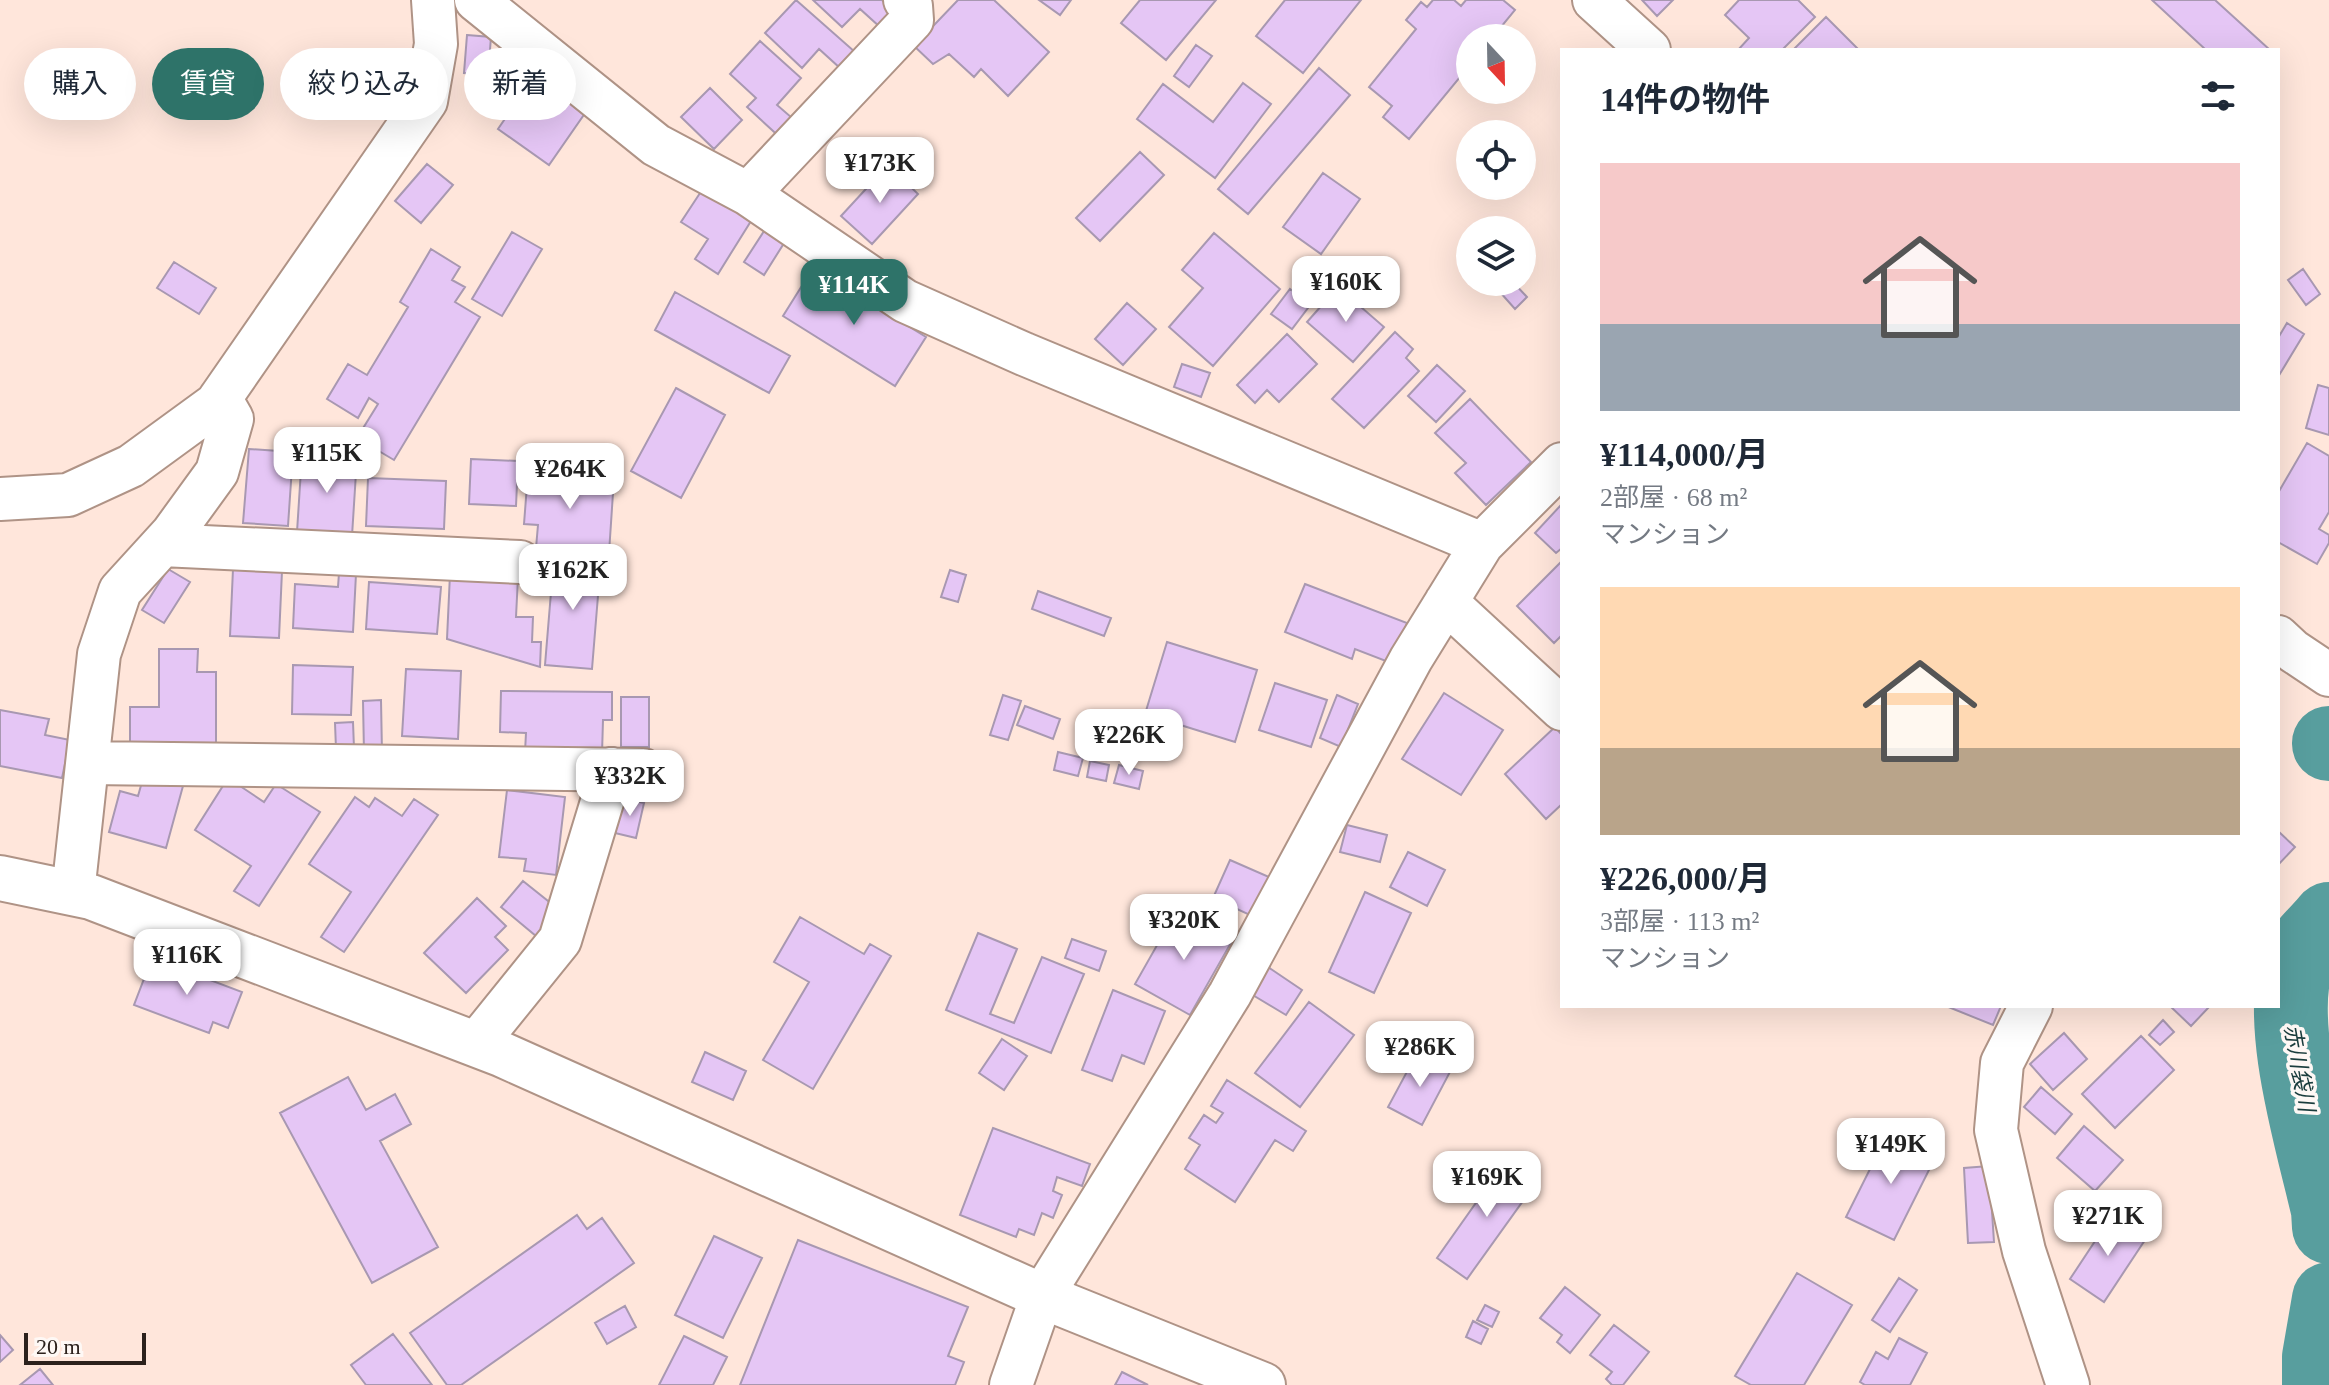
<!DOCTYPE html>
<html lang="ja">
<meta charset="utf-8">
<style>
body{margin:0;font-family:"Times New Roman","Noto Sans JP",serif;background:#f6f6f7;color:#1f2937;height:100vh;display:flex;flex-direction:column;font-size:30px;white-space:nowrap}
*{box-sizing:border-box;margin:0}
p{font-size:26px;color:#747a83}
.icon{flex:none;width:44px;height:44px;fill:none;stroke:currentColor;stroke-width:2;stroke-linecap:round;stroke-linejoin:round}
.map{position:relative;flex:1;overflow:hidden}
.sheet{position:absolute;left:1560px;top:48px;width:720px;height:960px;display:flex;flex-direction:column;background:#fff;border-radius:0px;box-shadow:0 8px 32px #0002}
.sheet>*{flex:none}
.top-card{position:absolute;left:24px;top:48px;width:760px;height:72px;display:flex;gap:16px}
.needle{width:52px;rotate:158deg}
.tools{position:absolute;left:1456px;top:24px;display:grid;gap:16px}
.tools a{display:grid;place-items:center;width:80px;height:80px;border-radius:50%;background:#fff;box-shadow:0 8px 32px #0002;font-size:40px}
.scale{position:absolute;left:24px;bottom:20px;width:122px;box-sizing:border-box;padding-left:8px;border:4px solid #2c211c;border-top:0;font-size:22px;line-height:28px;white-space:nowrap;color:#2c211c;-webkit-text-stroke:6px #fef8f5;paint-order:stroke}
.price{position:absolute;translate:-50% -68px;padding:0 18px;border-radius:16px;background:#fff;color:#222;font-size:26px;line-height:52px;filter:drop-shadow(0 2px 4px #0008)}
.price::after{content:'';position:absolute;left:50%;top:48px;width:24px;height:18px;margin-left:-12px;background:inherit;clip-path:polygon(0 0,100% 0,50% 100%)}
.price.current{background:#2e7369;color:#fff}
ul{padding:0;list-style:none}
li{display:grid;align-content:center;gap:16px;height:424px;padding:0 40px}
li span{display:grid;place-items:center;height:248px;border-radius:0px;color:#555}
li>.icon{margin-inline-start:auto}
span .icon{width:144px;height:144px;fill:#fffc;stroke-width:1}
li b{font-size:34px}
h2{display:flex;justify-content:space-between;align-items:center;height:96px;padding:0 40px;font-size:34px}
.tag{padding:0 28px;border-radius:36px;background:#fff;box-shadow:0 8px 32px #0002;font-size:28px;line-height:72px}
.tag.current{background:#2e7369;color:#fff}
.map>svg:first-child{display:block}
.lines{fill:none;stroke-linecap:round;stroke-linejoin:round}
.river{stroke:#589e9e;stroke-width:74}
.building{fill:#e5c6f5;stroke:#a898b1;stroke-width:2}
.minor-casing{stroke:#af9386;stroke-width:46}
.tertiary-casing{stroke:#af9386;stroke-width:48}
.minor{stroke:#fff;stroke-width:42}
.tertiary{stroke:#fff;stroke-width:44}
.labels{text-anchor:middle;stroke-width:7;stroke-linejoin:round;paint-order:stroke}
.water-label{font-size:22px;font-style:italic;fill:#1a3d3d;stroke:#fef8f5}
</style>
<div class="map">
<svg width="2329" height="1385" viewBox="0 0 2329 1385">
<rect width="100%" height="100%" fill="#ffe6db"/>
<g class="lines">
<path class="river" d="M2329 743V744
M2329 919C2320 931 2304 943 2299 957 2274 1019 2313 1144 2328 1210L2329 1227
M2319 1385V1357L2329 1299"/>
</g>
<path class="building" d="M796 0 855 52 840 68 819 49 802 68 765 33Z
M813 0H882L894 12 880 27 860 9 842 27Z
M958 0H994L1049 52 1008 96 981 69 974 77 949 54 933 64 914 46Z
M1039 0H1071L1060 15Z
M1140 0H1216L1166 60 1121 23Z
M1285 0H1361L1303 73 1256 36Z
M1433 0H1454L1461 6 1466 0H1503L1515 10 1492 38H1470V65L1409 139 1383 117 1392 106 1369 87 1416 29 1406 20 1421 2 1427 7Z
M1642 0H1673L1657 16Z
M1739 0H1798L1815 17 1782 50H1738L1749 38 1725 15Z
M2152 0H2215L2270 50H2206Z
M1826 17 1859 50H1793Z
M467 35 491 37 488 75 464 73Z
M760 41 801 78 777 105 799 124 784 141 747 107 756 98 730 74Z
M1196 45 1212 56 1189 87 1174 76Z
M1319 68 1350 95 1248 214 1218 189Z
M538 71 590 106 549 165 498 129Z
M1243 83 1271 104 1215 178 1137 119 1163 84 1213 122Z
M710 88 742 120 714 149 681 117Z
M1140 152 1164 175 1100 241 1076 218Z
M427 164 453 185 421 223 395 201Z
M888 165 918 194 872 244 841 216Z
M1323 173 1360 199 1321 254 1283 227Z
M702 190 751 221 718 274 695 259 708 239 681 222Z
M766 228 786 240 764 275 744 262Z
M512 232 542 249 502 316 472 299Z
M1214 233 1280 289 1213 366 1169 327 1203 288 1182 270Z
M431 249 460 267 452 280 465 287 455 302 480 317 394 460 357 438 378 404 369 398 358 418 327 399 348 364 367 375 408 307 400 302Z
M174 262 216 288 199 314 157 288Z
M813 268 926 337 895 386 783 316Z
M2303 269 2320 294 2306 305 2288 280Z
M1491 282H1513L1527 297 1515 309Z
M1338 287 1384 327 1353 362 1307 322Z
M1290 289 1311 304 1292 329 1271 314Z
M675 292 790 356 769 393 655 330Z
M1127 303 1156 329 1123 365 1095 339Z
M2287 323 2304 334 2278 377V338Z
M1395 332 1413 349 1406 358 1419 371 1364 428 1332 399Z
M1287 334 1317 364 1279 402 1267 390 1255 403 1237 385Z
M1182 364 1210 373 1201 397 1174 387Z
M1437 365 1465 391 1436 422 1408 396Z
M2318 385 2329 388V435L2306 428Z
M676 388 725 415 681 498 631 471Z
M1470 399 1531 462 1486 505 1455 473 1466 463 1435 433Z
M2307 443 2329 456V512L2319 529 2329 535V543L2317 564 2278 542V493Z
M249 449 293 452 288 526 243 523Z
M302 454 357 457 352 536 297 532Z
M471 459 518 461 516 506 469 504Z
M528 472 614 478 609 553 536 548 538 525 524 524Z
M368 478 446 481 444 529 366 526Z
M1561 505 1562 548 1556 553 1535 533Z
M554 556 601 559 592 669 545 665Z
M1562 561V635L1554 643 1517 606Z
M168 569 190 582 164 623 142 610Z
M233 569 282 571 279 638 230 636Z
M950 570 966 575 958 602 941 597Z
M339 573 356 574 353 632 293 628 295 584 338 587Z
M450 574 518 577 516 617H533L532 642H541L540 667 447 639Z
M369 582 441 587 437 634 366 629Z
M1305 584 1407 623 1391 663 1355 649 1352 659 1285 632Z
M1038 591 1111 618 1104 636 1032 609Z
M1167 642 1257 670 1235 742 1145 714Z
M159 649H198L197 672H216V745H130V707H159Z
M293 665 353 667 351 715 292 714Z
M406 669 461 671 458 739 402 736Z
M1275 683 1327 700 1311 747 1259 730Z
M501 691 612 692V720H603L602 754 525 752 526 733 500 732Z
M1444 693 1503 730 1461 795 1402 759Z
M1003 695 1021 701 1008 740 990 735Z
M1337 695 1358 704 1341 747 1320 738Z
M621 697H649V747H621Z
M381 700 382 753H364L363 701Z
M1025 706 1060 719 1053 739 1017 725Z
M0 710 49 719 45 735 70 740 62 778 0 766Z
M353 722 354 748 336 749 335 723Z
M1555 727 1562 735V804L1546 819 1505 774Z
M1058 752 1083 758 1078 776 1054 770Z
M1090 761 1109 765 1106 781 1087 777Z
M1119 765 1143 771 1139 789 1114 783Z
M144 775 183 786 166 848 109 832 120 791 138 796Z
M228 778 264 802 276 784 320 812 259 906 234 891 251 866 195 830Z
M507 790 565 797 556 875 524 871 526 859 499 857Z
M355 797 369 807 375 798 402 816 414 799 438 815 344 952 321 937 351 892 309 864Z
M624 798 644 803 636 838 615 833Z
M1347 825 1387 835 1380 862 1340 852Z
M2278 831 2295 847 2278 865Z
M1408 852 1445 870 1427 906 1390 887Z
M1230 860 1269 877 1252 916 1213 898Z
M523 881 558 909 536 936 501 907Z
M1365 892 1411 913 1374 993 1329 972Z
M477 898 506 926 495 937 508 950 466 993 424 953Z
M1177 910 1232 941 1190 1015 1135 984Z
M800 917 864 954 870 944 891 956 813 1089 763 1060 809 982 774 962Z
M978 933 1017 949 990 1014 1014 1023 1042 957 1084 974 1051 1053 946 1010Z
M1072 939 1106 951 1099 971 1065 958Z
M152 958 242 992 228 1028 213 1022 209 1033 134 1005Z
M1268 967 1302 990 1286 1015 1251 994Z
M1113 990 1165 1011 1144 1064 1122 1055 1112 1081 1082 1070Z
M1309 1002 1354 1035 1300 1107 1255 1073Z
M1946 1006H2001L1993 1025Z
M2170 1006H2210L2191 1026Z
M2163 1020 2174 1032 2160 1045 2149 1035Z
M2064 1033 2087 1059 2053 1090 2030 1064Z
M2141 1036 2174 1070 2115 1128 2082 1094Z
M1002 1039 1027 1056 1004 1090 979 1073Z
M705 1052 746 1071 733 1100 692 1082Z
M1417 1053 1451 1070 1422 1125 1388 1107Z
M348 1077 366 1110 395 1094 411 1124 380 1141 438 1247 372 1283 280 1113Z
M1227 1080 1306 1131 1293 1151 1275 1140 1235 1202 1185 1169 1200 1145 1189 1138 1204 1115 1216 1123 1223 1113 1211 1106Z
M2041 1087 2072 1114 2055 1134 2024 1107Z
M2084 1126 2123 1160 2095 1191 2057 1158Z
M993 1128 1090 1164 1082 1186 1057 1177 1053 1191 1062 1195 1053 1218 1042 1213 1034 1235 1019 1229 1016 1237 960 1215Z
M1888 1133 1936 1156 1894 1240 1846 1217Z
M1507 1159 1538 1180 1467 1279 1437 1258Z
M1989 1166 1994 1242 1968 1243 1964 1168Z
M2113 1214 2147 1237 2104 1302 2070 1279Z
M577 1215 587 1229 602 1218 634 1263 461 1385H447L410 1333Z
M714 1236 762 1258 723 1338 675 1315Z
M798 1240 968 1307 948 1356 964 1362 955 1385H740Z
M1797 1273 1852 1305 1804 1385H1751L1735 1376Z
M1899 1278 1917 1290 1890 1332 1872 1320Z
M1565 1287 1600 1315 1570 1353 1557 1342 1562 1335 1540 1318Z
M1485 1305 1499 1312 1492 1327 1477 1320Z
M625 1306 636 1327 607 1344 595 1323Z
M1473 1321 1488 1329 1481 1344 1466 1337Z
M1614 1325 1649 1352 1623 1385H1612L1606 1379 1612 1372 1590 1355Z
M393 1334 432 1385H366L351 1365Z
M0 1335 13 1350 0 1362Z
M684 1336 727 1357 713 1385H659Z
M1899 1338 1927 1353 1910 1385H1865L1860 1382 1876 1352 1888 1359Z
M40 1369 53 1385H20Z
M1122 1372 1148 1385H1115Z"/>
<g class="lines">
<g class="minor-casing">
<path id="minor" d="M476 0 656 145 748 194 905 301 1024 354 1482 544
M1594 0 1649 50
M748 194 912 20 911 6 905 0
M0 499 68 495 131 466 216 404 426 101 436 44 433 0
M162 545 520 562
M1446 602 1562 709
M2278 637 2293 651 2329 675
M88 763 643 770
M73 893 99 654 120 591 172 534 217 472 232 419 220 398
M2031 1006 2002 1063 1996 1130 2024 1251 2068 1385
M476 1044 560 940 612 769
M1011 1385 1042 1296 1230 994 1411 659 1482 544 1562 464"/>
</g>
<g class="tertiary-casing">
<path id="tertiary" d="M0 878 91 897 501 1054 1042 1296 1263 1385"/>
</g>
<use href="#minor" class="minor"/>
<use href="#tertiary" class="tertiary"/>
</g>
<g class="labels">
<g class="water-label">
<text transform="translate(2300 1068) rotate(80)" y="8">赤川袋川</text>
</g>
</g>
</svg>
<div class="tools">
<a><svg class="needle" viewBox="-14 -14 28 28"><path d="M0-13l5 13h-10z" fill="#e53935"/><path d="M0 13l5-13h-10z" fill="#747a83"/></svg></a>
<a><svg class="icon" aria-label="locate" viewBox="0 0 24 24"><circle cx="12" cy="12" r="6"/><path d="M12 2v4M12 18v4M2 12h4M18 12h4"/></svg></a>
<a><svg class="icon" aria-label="layers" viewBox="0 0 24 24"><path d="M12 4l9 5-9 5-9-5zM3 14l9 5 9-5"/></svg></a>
</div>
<div class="scale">20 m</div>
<b class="price" style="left:880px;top:205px">¥173K</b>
<b class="price" style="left:1346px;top:324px">¥160K</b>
<b class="price current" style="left:854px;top:327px">¥114K</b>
<b class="price" style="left:327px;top:495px">¥115K</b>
<b class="price" style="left:570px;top:511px">¥264K</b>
<b class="price" style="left:573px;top:612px">¥162K</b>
<b class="price" style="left:1129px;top:777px">¥226K</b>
<b class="price" style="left:630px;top:818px">¥332K</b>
<b class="price" style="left:1184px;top:962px">¥320K</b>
<b class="price" style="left:187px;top:997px">¥116K</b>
<b class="price" style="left:1420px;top:1089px">¥286K</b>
<b class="price" style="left:1891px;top:1186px">¥149K</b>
<b class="price" style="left:1487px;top:1219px">¥169K</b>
<b class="price" style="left:2108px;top:1258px">¥271K</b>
<div class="top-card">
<a class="tag">購入</a>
<a class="tag current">賃貸</a>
<a class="tag">絞り込み</a>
<a class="tag">新着</a>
</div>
<section class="sheet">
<h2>14件の物件<svg class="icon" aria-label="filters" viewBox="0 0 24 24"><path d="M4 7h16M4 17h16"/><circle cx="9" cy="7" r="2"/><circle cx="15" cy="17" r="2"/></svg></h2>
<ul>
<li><span style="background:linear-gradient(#f6c9c9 65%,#9aa5b1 0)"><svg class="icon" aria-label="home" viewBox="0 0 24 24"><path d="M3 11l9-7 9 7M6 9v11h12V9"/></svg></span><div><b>¥114,000/月</b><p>2部屋 · 68 m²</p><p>マンション</p></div></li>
<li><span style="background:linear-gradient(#ffd9b3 65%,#b9a48a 0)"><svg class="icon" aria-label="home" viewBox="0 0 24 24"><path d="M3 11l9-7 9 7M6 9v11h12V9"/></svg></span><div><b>¥226,000/月</b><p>3部屋 · 113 m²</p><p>マンション</p></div></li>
</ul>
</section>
</div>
